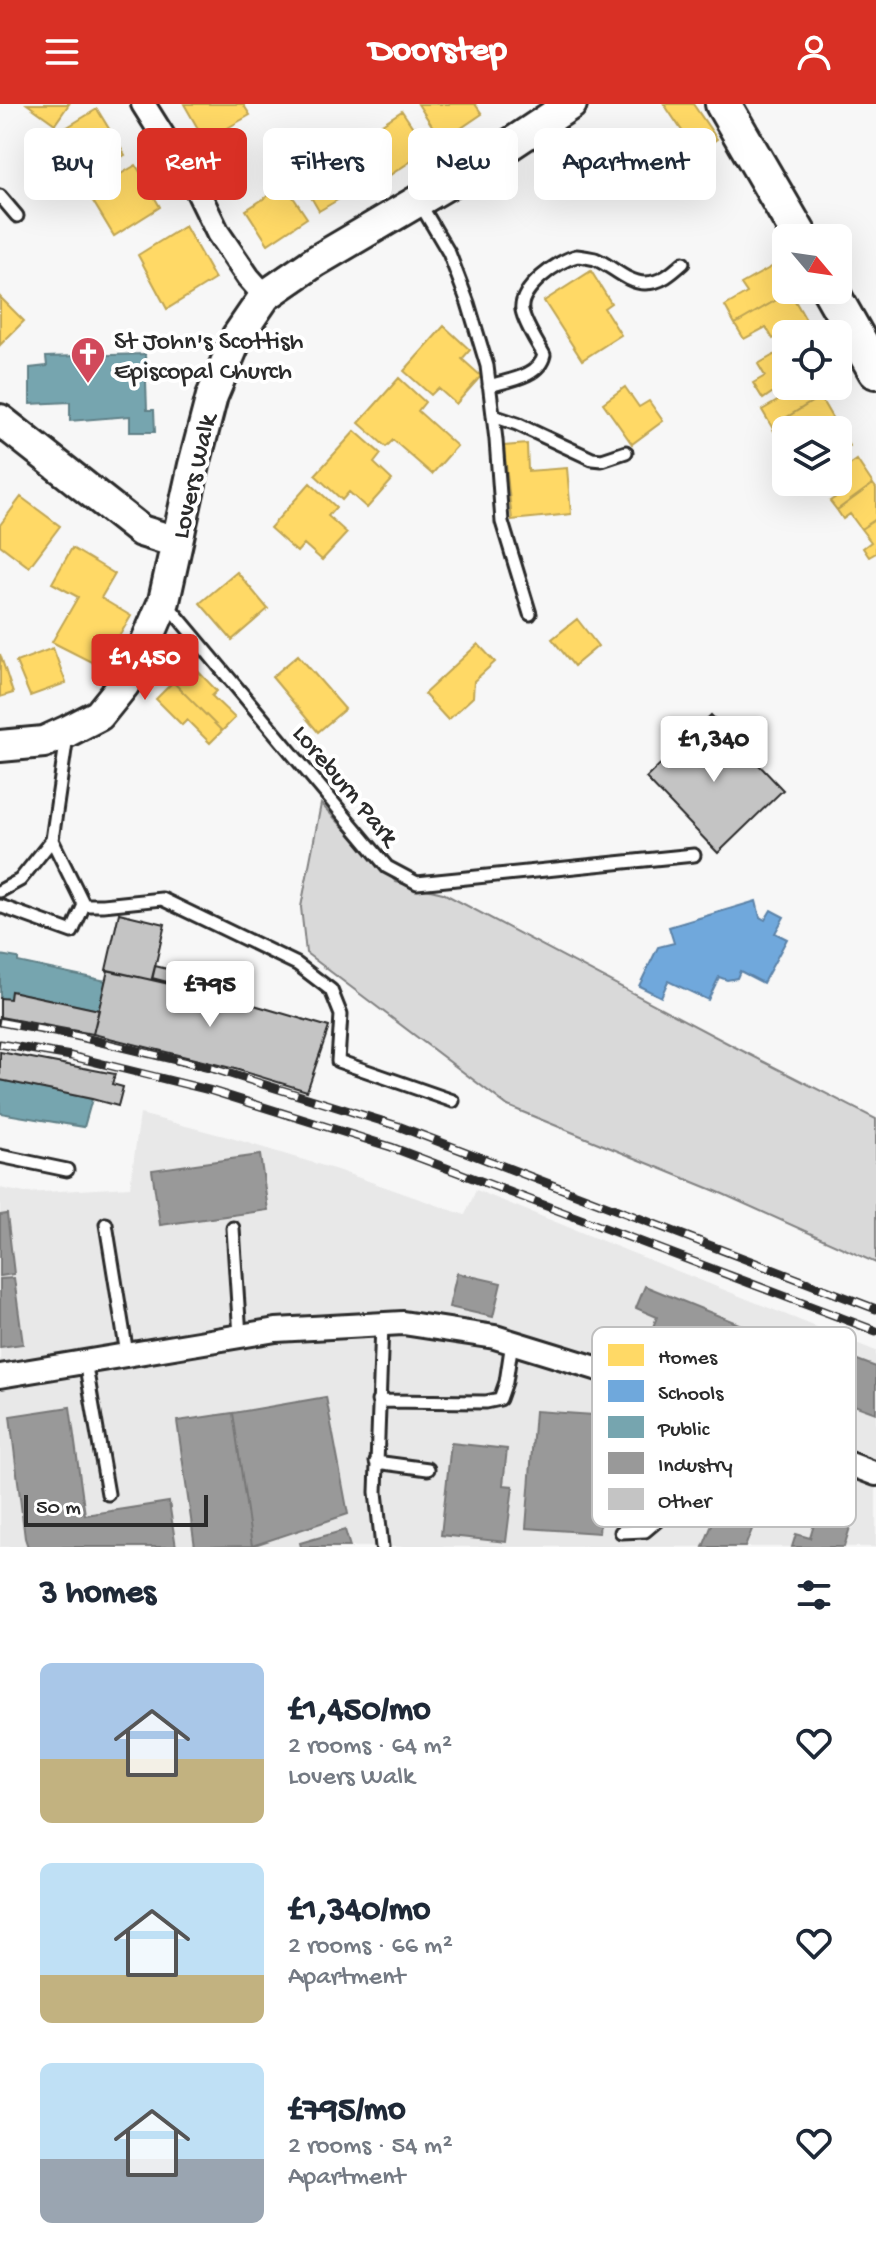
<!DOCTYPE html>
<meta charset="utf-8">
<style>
body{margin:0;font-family:"Gochi Hand",sans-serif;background:#f6f6f7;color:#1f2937;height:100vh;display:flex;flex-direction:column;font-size:30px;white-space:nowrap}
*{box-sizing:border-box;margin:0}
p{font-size:26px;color:#747a83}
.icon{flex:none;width:44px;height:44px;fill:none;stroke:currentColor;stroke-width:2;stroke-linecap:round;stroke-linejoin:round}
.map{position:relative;height:1443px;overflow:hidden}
.sheet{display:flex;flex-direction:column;background:#fff;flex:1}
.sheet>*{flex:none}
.guide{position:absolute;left:24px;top:24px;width:828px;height:72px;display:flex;gap:16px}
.needle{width:52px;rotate:119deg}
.buttons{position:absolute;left:772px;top:120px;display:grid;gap:16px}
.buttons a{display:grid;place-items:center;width:80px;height:80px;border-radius:12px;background:#fff;box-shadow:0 8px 32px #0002;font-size:40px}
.scale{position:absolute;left:24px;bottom:20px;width:184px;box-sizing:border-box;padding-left:8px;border:4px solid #2b2b2b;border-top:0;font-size:22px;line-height:28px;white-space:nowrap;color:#2b2b2b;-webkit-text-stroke:6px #fff;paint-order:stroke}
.price{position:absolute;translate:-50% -68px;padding:0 18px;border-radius:8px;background:#fff;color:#222;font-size:26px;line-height:52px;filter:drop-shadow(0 2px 4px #0008)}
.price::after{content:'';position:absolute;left:50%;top:48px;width:24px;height:18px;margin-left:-12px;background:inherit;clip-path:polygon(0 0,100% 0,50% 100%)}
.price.on{background:#d93025;color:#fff}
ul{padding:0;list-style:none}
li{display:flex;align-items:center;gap:24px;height:200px;padding:0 40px}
li span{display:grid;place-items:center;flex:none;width:224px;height:160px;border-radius:12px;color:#555}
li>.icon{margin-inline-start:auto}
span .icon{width:96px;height:96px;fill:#fffc;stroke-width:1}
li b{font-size:34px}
h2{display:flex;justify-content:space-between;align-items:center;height:96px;padding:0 40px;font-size:34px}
.tag{padding:0 28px;border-radius:12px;background:#fff;box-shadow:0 8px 32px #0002;font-size:28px;line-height:72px}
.tag.on{background:#d93025;color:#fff}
header{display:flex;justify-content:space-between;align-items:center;height:104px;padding:0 40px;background:#d93025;color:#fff;font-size:36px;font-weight:700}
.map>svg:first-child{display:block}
.built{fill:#e8e8e8}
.green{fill:#d9d9d9;stroke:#828282;stroke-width:2}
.homes{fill:#ffd966;stroke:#bfa554;stroke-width:2}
.schools{fill:#6fa8dc;stroke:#5b82a7;stroke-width:2}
.public{fill:#76a5af;stroke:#608087;stroke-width:2}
.industry{fill:#999;stroke:#787878;stroke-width:2}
.building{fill:#c4c4c4;stroke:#2b2b2b;stroke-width:2}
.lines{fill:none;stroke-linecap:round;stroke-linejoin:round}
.lane-casing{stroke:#2b2b2b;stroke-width:17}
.street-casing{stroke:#2b2b2b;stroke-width:28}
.secondary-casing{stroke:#2b2b2b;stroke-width:36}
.primary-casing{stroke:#2b2b2b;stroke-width:40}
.lane{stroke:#fff;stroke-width:11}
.street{stroke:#fff;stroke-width:22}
.secondary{stroke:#fff;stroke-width:30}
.primary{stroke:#fff;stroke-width:34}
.rail-casing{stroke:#2b2b2b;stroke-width:9}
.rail{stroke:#fff;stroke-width:6;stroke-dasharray:18;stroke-linecap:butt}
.labels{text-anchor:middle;stroke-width:8;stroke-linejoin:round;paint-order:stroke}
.poi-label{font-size:26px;fill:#2b2b2b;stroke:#fff;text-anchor:start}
.street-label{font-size:26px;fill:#2b2b2b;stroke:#fff}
.key{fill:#fff;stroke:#bfbfbf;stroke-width:2}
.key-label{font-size:22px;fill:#2b2b2b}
</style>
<header><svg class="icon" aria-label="menu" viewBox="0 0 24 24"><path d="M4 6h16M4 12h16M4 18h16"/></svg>Doorstep<svg class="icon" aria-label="person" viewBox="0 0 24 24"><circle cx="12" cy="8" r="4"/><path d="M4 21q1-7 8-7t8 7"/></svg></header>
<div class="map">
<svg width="876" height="1443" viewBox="0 0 876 1443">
<rect width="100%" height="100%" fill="#f7f7f7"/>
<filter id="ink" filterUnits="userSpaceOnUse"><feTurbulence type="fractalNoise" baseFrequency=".0125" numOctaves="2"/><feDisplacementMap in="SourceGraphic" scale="16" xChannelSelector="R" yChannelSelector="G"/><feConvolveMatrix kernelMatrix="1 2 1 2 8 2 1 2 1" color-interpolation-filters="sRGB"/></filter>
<g filter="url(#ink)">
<path class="built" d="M140 1010 228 1033 337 1066 465 1111 476 1086 876 1247V1443H0V1084L25 1089 130 1083Z"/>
<path class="green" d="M321 700 396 778 443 789 733 942 876 1015V1159L723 1090 508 1002 306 849 301 803Z"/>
<path class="homes" d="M27 0H69L55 20Z
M184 0H243L250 11 205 37Z
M418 0H475L482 10 442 37Z
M664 0H693L717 35 697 49Z
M97 5 111 28 57 60 48 45 69 33 64 25Z
M402 7 428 46 387 73 362 33Z
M111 28 125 51 93 70 88 64 66 77 57 60Z
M340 43 363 81 319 107 297 69Z
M136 61 160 103 114 132 88 89Z
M285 81 307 114 268 140 246 106Z
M185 122 215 175 167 205 138 151Z
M775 161 786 180V186L790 188 735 220 725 202 747 189 741 180Z
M591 167 611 199 604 204 621 231 582 256 544 197Z
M790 188 806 216 773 235 766 223 744 235 735 220Z
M0 193 24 217 0 241Z
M444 222 470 246 462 255 481 272 456 300 438 284 431 291 404 267Z
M786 244V279L763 295 753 279 765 272 758 260Z
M399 274 425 298 418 307 457 342 432 370 393 336 386 343 359 319Z
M786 279V282H813L820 293 784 315 785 318 773 325 762 306 779 296 773 286Z
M625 283 639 303 649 297 663 317 632 340 603 299Z
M820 293 834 317 820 326H786V333L780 337 773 325 785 318 784 315Z
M834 317 849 342 838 349V326H820Z
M355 327 381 350 374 359 392 376 367 404 349 388 342 396 315 371Z
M527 340 528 367 567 364 571 410 512 416 504 342Z
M857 356 873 380 837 406 830 397 839 391 829 378H838V369Z
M310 379 336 403 328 412 347 429 322 456 304 440 297 448 270 424Z
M873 380 876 384V415L861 425 850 410 843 415 837 406Z
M21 393 60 422 29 463 0 441V421Z
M876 415V449L869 453 863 444 871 438 861 425Z
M72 444 115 470 101 494 131 512 101 563 52 538 78 493 52 479Z
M237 468 268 505 232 536 200 499Z
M577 515 598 542 574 562 552 535Z
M478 540 495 558 474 577 473 593 448 616 424 590Z
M53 544 66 579 30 592 16 558Z
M0 550 13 589 0 593Z
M298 551 345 605 318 628 272 573Z
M191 560 217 587 212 592 235 614 222 627 173 578Z
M173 578 222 627 210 639 187 616 182 621 156 595Z"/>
<path class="schools" d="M756 797 760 813 765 816 771 806 784 813 775 829 787 835 763 879 740 867 737 874 727 876 719 873 708 896 668 877 661 893 639 882 658 843 674 839 669 823Z"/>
<path class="public" d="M145 250 147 306H154L155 328H130V312L70 317V298L30 300V264L47 262 46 253Z
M0 851 18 854V858L106 877 99 906 11 887 10 895 0 894Z
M0 976 92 995 84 1023 0 1009Z"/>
<path class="industry" d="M260 1051 268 1106 160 1121 152 1066Z
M7 1110 14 1170 0 1172V1111Z
M457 1169 501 1179 493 1213 449 1203Z
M14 1174 23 1240 0 1243V1175Z
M645 1182 749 1224 728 1278 644 1245 657 1213 636 1204Z
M844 1251 876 1263V1309L829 1292Z
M326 1293 348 1410 252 1442 233 1309Z
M70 1303 85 1411 169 1398 176 1443H28L25 1434 10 1312Z
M535 1307 608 1312 599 1429 526 1424Z
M233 1309 252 1442 195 1443 177 1317Z
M451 1339 507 1345 503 1381 513 1382 506 1438 441 1431Z
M736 1361 772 1375 745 1443H703Z
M821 1397 855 1407 844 1443H792L796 1430 810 1434Z
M345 1426 350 1443H301L300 1439Z"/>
<path class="building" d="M711 611 783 686 718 749 646 674Z
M119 809 165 820 152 876 106 866Z
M155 862 233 881 230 894 152 874Z
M108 866 230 894 329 923 307 987 235 965 93 930Z
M11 887 99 906 93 930 0 913V894L10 895Z
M0 948 115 970 112 980 123 983 118 1002 92 995 0 976Z"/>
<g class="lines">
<g class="lane-casing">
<path id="lane" d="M0 92 17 112
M419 98 449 149 468 199 487 262 496 336 502 418 530 510
M489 282C509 276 539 273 544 251 537 238 525 221 522 206 519 185 558 156 577 152 581 152 590 154 595 155 611 161 627 179 645 179 661 179 672 169 683 159
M493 312 517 320 592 355 602 356 626 348
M167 500 387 763 417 779 694 751
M0 787 20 776 52 736 67 632
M84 801H103L162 795 297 860 331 886 341 911 338 957 453 997
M0 802 72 828 84 801 52 736
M0 1052 67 1066
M106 1120 127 1250
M233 1124 240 1232
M85 1257 108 1390
M378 1297 486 1298 500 1295 506 1278 512 1238
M376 1358 428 1365
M621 1428 645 1427 670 1406 695 1374 721 1311
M382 1443 376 1388 382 1220"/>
</g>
<g class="street-casing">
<path id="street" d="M143 0 197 86 218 129 248 173 265 192
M0 1272 276 1226 403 1219 495 1233 612 1269 876 1370"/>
</g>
<g class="secondary-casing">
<path id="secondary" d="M0 316 141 427 176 438
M0 642 44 638 68 627 99 611 124 580 146 539 164 497 194 361 212 292 237 233 265 192 316 157 476 63 571 0"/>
</g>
<g class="primary-casing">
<path id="primary" d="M723 0 801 134
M830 186 876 267"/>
</g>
<use href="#lane" class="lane"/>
<use href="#street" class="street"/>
<use href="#secondary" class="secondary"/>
<use href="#primary" class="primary"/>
<g class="rail-casing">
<path id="rail" d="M0 918 76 932 214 965 398 1022 876 1205
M0 940 71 952 209 986 391 1043 876 1227"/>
</g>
<use href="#rail" class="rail"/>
</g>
</g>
<defs>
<g id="church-pin" transform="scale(1.8)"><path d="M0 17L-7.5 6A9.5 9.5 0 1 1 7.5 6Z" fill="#d1495b" stroke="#fff"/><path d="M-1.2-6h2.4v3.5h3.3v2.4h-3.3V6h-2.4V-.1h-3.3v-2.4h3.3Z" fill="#fff"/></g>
</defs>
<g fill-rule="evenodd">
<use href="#church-pin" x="88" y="250"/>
</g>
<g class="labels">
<g class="poi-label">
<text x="114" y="244">St John's Scottish<tspan x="114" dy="30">Episcopal Church</tspan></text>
</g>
<g class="street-label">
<text transform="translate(192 372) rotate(-77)" y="9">Lovers Walk</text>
<text transform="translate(347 680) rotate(50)" y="9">Loreburn Park</text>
</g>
</g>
<rect x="592" y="1223" width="264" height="200" rx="12" class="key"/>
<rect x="608" y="1240" width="36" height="22" fill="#ffd966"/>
<rect x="608" y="1276" width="36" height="22" fill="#6fa8dc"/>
<rect x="608" y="1312" width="36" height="22" fill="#76a5af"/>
<rect x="608" y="1348" width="36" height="22" fill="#999"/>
<rect x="608" y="1384" width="36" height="22" fill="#c4c4c4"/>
<g class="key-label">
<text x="658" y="1259">Homes</text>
<text x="658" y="1295">Schools</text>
<text x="658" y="1331">Public</text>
<text x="658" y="1367">Industry</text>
<text x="658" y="1403">Other</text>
</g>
</svg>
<div class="buttons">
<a><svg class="needle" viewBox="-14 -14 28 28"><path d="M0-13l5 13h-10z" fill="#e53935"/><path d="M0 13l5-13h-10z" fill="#747a83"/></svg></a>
<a><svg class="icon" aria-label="locate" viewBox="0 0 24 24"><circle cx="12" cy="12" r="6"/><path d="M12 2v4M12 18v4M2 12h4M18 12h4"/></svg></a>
<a><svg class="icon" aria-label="layers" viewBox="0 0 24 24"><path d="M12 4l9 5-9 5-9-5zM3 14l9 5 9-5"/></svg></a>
</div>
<div class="scale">50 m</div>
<b class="price on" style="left:145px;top:598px">£1,450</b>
<b class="price" style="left:714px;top:680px">£1,340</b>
<b class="price" style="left:210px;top:925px">£795</b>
<div class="guide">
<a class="tag">Buy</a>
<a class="tag on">Rent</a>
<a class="tag">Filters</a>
<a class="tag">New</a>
<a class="tag">Apartment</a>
</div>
</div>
<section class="sheet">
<h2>3 homes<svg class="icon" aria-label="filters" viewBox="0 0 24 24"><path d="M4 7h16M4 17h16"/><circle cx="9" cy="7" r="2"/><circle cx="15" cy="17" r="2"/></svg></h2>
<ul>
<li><span style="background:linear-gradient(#a9c7e8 60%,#c2b280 0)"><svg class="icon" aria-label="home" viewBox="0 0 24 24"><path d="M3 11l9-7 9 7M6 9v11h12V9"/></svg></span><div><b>£1,450/mo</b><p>2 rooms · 64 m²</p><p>Lovers Walk</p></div><svg class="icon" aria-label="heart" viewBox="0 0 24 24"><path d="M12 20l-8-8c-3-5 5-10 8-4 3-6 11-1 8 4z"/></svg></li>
<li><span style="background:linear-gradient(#bfe0f5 70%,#c2b280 0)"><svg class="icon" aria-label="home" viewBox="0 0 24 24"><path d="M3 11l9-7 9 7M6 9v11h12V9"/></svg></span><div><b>£1,340/mo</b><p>2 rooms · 66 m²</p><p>Apartment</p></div><svg class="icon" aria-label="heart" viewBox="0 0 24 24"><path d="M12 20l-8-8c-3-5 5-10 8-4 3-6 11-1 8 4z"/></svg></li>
<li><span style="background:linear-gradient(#bfe0f5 60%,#9aa5b1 0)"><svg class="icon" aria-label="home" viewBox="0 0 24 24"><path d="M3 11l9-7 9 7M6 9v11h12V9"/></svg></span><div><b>£795/mo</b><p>2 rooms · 54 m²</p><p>Apartment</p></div><svg class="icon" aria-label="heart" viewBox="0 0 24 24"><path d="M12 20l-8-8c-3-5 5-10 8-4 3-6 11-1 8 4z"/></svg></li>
</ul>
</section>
